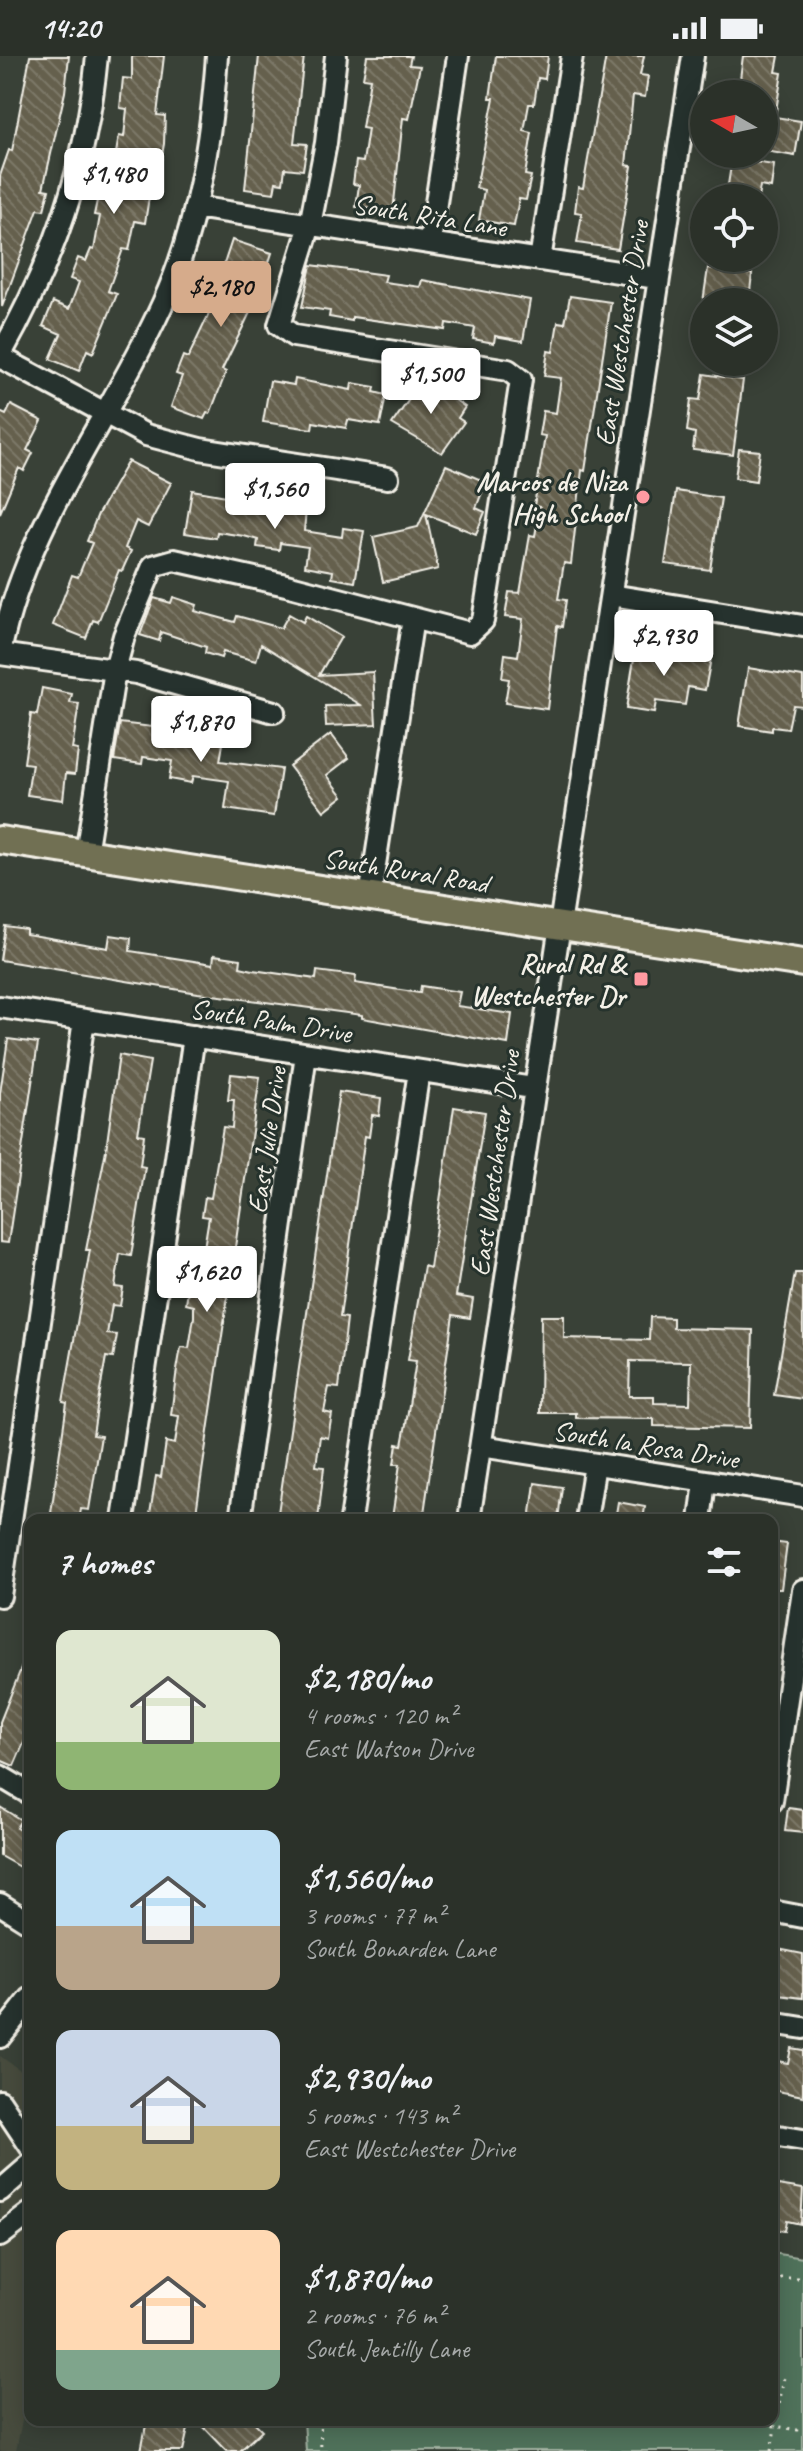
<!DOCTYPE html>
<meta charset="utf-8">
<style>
body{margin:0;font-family:Caveat,sans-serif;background:#373d35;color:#f1f3f6;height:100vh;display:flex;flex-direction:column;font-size:30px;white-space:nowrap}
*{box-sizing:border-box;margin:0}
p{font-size:26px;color:#a6a9a8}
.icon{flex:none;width:44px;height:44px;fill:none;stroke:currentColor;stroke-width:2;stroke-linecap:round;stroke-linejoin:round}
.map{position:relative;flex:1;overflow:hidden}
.sheet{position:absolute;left:24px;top:1458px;width:754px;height:912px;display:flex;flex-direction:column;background:#2b3129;border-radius:16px;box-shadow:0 4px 20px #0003,0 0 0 2px #474c46}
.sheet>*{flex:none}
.needle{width:52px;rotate:279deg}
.fabs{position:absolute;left:690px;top:24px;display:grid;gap:16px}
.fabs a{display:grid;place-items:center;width:88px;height:88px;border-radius:50%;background:#2b3129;box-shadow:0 4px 20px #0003,0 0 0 2px #474c46;font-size:40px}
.price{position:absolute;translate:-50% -68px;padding:0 18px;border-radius:8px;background:#fff;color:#222;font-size:26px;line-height:52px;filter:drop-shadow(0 2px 4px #0008)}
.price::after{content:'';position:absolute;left:50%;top:48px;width:24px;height:18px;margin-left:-12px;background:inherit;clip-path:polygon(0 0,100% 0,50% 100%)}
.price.on{background:#d6ab8b;color:#111}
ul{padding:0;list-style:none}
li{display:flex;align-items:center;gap:24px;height:200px;padding:0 32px}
li span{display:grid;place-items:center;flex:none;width:224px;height:160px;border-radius:16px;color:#555}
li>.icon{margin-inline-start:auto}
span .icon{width:96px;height:96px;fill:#fffc;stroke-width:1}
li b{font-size:34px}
h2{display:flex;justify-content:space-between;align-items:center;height:96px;padding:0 32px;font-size:34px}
.status{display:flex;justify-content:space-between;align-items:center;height:56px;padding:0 40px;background:#2b3129;direction:ltr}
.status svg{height:22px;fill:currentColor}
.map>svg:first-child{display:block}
.built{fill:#464b3e}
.green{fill:#50715a;stroke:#a2b1a1;stroke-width:2}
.building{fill:url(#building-back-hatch);stroke:#f4f1e8;stroke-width:2;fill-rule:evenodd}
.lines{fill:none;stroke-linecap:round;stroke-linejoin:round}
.minor-casing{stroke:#f4f1e8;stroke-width:26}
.major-casing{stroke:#f4f1e8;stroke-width:32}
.path{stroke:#f4f1e8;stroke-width:3;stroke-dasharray:2 6;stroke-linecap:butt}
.minor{stroke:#26332d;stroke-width:20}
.major{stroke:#716f52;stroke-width:26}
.poi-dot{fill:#ff9aa2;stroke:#26332d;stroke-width:3}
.labels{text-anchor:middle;stroke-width:6;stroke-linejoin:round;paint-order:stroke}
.street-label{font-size:28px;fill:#f4f1e8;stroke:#26332d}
.poi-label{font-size:28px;font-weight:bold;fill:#f4f1e8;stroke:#26332d;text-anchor:end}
</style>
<div class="status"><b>14:20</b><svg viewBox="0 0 49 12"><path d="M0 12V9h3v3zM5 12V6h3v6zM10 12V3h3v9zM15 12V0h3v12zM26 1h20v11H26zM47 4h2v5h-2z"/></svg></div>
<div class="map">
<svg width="803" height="2395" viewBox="0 0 803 2395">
<defs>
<pattern id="building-back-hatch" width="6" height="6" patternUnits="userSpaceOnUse" patternTransform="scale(2)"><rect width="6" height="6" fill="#65614e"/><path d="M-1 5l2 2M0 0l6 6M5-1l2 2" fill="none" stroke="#7c7868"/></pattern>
</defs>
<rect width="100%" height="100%" fill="#394137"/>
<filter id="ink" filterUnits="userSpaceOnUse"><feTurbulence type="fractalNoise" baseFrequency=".0125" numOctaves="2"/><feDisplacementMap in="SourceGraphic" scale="16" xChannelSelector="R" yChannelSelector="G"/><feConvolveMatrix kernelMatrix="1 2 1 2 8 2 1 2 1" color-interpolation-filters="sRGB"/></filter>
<g filter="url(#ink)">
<path class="built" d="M0 2000 30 2021V2323L16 2395H0Z"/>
<path class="green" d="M772 2197 803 2202V2395H306L304 2364H772Z"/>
<path class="building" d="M30 0H69L65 36 43 133 49 134 44 154 38 153 2 251 0 120 9 94 12 95Z
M132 0H164L157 59 165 60 164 88 160 110 154 108 145 167 135 165 129 194 123 193 108 235 117 238 110 256 93 297 87 294 79 315 50 303 61 278 43 270 53 246 69 253 79 226 70 223 78 202 86 205 91 193 94 194 100 160 94 159 99 135 109 137 119 80 124 81 127 53 120 52 123 22 132 23Z
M259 0H304L294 87 307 88 303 114 285 112 283 127 276 126 274 137 245 133Z
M367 0H411L409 9 420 10 409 63 403 62 393 156 356 151 359 129 353 128 356 105 363 106 368 73 362 72 370 23 363 22Z
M496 0H548L545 23 538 22 534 48H529L524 75 532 77 525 119 531 120 526 144 519 143 514 170 479 164 484 134 476 132 494 42H490Z
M606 0H644L640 19 648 20 645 41 633 39 626 109 632 110 618 193 577 187 582 157 575 156 578 131 583 132Z
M743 0H779L776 16 782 17 775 61 801 65 795 100 765 95 768 77H764V38H738Z
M732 103 774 109 771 132 760 130 758 142H726Z
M232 184 272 197 258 240 222 314 226 316 210 358 207 357 204 363 171 351 182 320 176 318 183 300 188 302 218 239 214 238Z
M311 209 386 219 384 226 420 231 422 224 530 244 523 285 495 280 494 287 473 283 475 272 446 267 445 274 352 261V265L329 261 330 255 302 251Z
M708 212 752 218 750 235 741 233 740 246H703Z
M570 240 611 246 585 415 582 414 571 508 564 507 558 543 566 544 562 571 557 570 547 653 505 647 509 623 502 622 505 598 518 600 523 563 505 561 509 536 520 537 530 479 535 480 540 451 534 450 545 380 539 379 543 355 556 357 561 322 544 320 548 295 553 296 558 266 565 267Z
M704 318 743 324 733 399 693 394 695 377 687 375 691 343 700 344Z
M424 322 465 351 458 362 464 366 442 397 392 368Z
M295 323 351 334 352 327 375 331 374 336 386 339 380 369 348 364 346 372 313 366 312 373 263 366 270 325 294 329Z
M11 349 42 365 27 394 33 397 24 415 19 412 0 457V356L6 359Z
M739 393 760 395 756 425 735 422Z
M128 405 171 427 148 471 136 465 125 492 131 495 122 515 119 514 98 566 93 564 86 582 53 569 72 519 78 521 92 487 87 485 98 458Z
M446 409 486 426 476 452 485 456 476 478 426 458 438 513 383 526 373 481 418 471Z
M192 434 306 454 304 475 342 481 343 472 364 475 355 526 332 522 333 515 305 510 308 491 280 487 279 494 257 491 258 484 244 480 217 476 216 482 185 477Z
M676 435 721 442 710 514 665 508Z
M173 541 197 549 195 555 235 566 237 560 281 572 289 558 303 566 306 560 341 581 319 619 373 616 376 668 326 670 325 650 361 649 261 588 256 605 223 596 221 602 205 597 206 591 161 576 159 585 140 579 154 542 171 547Z
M636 590 711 602 705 634 688 631 685 649 656 645 654 657 626 653Z
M748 612 803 621V650L793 649 788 673 772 671V675L739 670Z
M42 632 72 638 70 647 79 648 72 693 78 694 75 718 66 717 63 744 27 739 32 708 24 707 31 658 37 659Z
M153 663 170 666V673L224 682 220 705 281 713 274 760 225 753 229 725 193 720 191 727 169 723 172 705 143 701 142 708 114 704 120 667 152 671Z
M331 678 349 702 327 719 343 740 324 755 289 710Z
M5 870 26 873V878L108 892 110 879 131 882 130 895 213 908 214 899 241 903 240 911 253 914 316 923 317 915 356 920 355 927 420 937 421 930 460 936 457 950 512 958 508 988 362 962V959L198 937 0 904Z
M8 983 38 987 8 1187 0 1186V1037Z
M119 999 150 1005 138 1078 144 1079 140 1110 145 1111 131 1200 120 1198 115 1231 123 1232 120 1250 112 1249 107 1278 117 1279 113 1302 106 1301 97 1352 93 1379 101 1380 89 1454 81 1453 79 1464H50L67 1347 63 1346 90 1194H86L106 1094Z
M231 1018 260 1021 195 1464H190L150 1458 156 1420 161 1421 166 1386 175 1388 179 1360 171 1359 176 1320 181 1291 189 1292 194 1261V1250L186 1248 188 1235 196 1237 201 1205 190 1204 192 1190 204 1192 209 1161 202 1160 205 1141 211 1142 223 1071 232 1072 234 1044H228Z
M339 1036 381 1042 379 1060 372 1059 369 1081 365 1080 340 1261 347 1262 339 1332 329 1331 324 1356 332 1358 328 1382 320 1380 316 1410 324 1411 318 1464H277Z
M454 1051 485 1056 456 1240 473 1243 470 1262 453 1259 423 1464H409L392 1462 400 1408H394L397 1388 402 1389 406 1368 416 1305 408 1304 424 1210 430 1212Z
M795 1217H803V1343L774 1339Z
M541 1260H564V1282L649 1284 650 1261 673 1262V1272L753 1274 750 1372 654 1370V1363L576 1362V1357H540ZM630 1305 691 1306 690 1348 654 1347V1340H629Z
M535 1427 562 1431 558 1464H530Z
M618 1446 645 1451 643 1464H615Z
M772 1486 787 1488 781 1533H772Z
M30 1590V1673L14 1710 0 1704V1666Z
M0 1751 21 1764 16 1772 30 1780V1801L23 1813 0 1800Z
M788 1752 803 1754V1777L785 1775Z
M778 1893 803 1898V1942L772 1938V1902L777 1903Z
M791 1992 803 1994V2040L772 2034V2004L788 2007Z
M772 2128 803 2133 801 2168 787 2165 785 2175 772 2173Z
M147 2364 188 2373 183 2395H141Z
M197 2364H252L262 2374 240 2395H227Z"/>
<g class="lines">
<g class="minor-casing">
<path id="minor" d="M195 151 657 222
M430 187 458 0
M540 204 572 0
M0 300C55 202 86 113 97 0
M0 301 146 379 200 393 388 422
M611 539 803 570
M0 597C26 466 109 366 163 247 198 170 211 83 217 0
M0 598 136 617 274 656
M86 798 115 614 124 580 153 510 174 504 286 529 470 577 483 565 521 324 508 314 294 280 279 269 310 169 326 87 336 0
M370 841 413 562
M0 951 533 1032
M481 1390 803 1440
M123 1464 194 980
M240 1464 306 998
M351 1464 419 1015
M469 1464 693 0
M586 1464 595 1408
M700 1464 705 1426
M0 1540 84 964
M0 1720 30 1738
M772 1745 803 1534
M0 1848 30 1867
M772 1855 803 1861
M772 1967 803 1972
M0 1981 30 1943
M0 2045 30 2090
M772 2079 803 2084
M0 2135 30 2109
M0 2180 30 2157"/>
</g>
<g class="major-casing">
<path id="major" d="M0 784 803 907"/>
</g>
<path class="path" d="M772 2222H803
M320 2364 321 2395
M741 2364 803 2375
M771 2395 784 2321"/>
<use href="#minor" class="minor"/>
<use href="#major" class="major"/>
</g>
</g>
<g class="poi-dot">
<circle cx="643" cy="441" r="8"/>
<rect x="633" y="915" width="16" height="16" rx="4"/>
</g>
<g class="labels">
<g class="street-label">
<text transform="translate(430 159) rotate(9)" y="10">South Rita Lane</text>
<text transform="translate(621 277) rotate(-81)" y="10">East Westchester Drive</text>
<text transform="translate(406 814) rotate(9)" y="10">South Rural Road</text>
<text transform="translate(271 964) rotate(9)" y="10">South Palm Drive</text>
<text transform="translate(266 1084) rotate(-82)" y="10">East Julie Drive</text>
<text transform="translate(494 1107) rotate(-82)" y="10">East Westchester Drive</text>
<text transform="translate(646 1388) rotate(9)" y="10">South la Rosa Drive</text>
</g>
<g class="poi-label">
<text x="627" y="435">Marcos de Niza<tspan x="627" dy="32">High School</tspan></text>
<text x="625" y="917">Rural Rd &amp;<tspan x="625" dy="32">Westchester Dr</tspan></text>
</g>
</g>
</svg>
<div class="fabs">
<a><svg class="needle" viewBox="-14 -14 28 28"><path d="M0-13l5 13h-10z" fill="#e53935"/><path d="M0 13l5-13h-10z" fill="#a6a9a8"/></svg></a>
<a><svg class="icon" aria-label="locate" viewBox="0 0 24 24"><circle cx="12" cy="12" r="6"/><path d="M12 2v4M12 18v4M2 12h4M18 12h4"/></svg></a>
<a><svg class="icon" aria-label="layers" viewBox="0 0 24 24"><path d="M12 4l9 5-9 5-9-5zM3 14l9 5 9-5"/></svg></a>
</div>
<b class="price" style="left:114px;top:160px">$1,480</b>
<b class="price on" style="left:221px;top:273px">$2,180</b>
<b class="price" style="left:431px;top:360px">$1,500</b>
<b class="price" style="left:275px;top:475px">$1,560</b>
<b class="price" style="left:664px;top:622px">$2,930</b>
<b class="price" style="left:201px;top:708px">$1,870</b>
<b class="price" style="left:207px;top:1258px">$1,620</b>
<section class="sheet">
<h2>7 homes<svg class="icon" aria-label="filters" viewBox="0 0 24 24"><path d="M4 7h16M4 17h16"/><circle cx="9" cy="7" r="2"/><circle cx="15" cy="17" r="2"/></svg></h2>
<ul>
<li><span style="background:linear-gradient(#dfe7d0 70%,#8fb573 0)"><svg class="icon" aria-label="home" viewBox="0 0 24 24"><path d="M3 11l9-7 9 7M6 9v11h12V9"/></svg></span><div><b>$2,180/mo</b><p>4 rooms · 120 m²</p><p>East Watson Drive</p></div></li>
<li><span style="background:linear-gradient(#bfe0f5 60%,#b9a48a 0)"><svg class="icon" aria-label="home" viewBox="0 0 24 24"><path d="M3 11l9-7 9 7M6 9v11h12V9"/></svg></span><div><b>$1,560/mo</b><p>3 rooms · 77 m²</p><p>South Bonarden Lane</p></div></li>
<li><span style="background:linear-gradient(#c9d6e8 60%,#c2b280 0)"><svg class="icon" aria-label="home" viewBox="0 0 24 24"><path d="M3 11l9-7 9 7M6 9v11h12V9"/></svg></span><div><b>$2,930/mo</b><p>5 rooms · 143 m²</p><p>East Westchester Drive</p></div></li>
<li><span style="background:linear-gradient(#ffd9b3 75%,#7fa58c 0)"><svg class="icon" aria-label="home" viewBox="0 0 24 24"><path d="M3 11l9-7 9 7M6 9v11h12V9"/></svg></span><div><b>$1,870/mo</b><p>2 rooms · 76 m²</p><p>South Jentilly Lane</p></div></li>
</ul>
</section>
</div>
